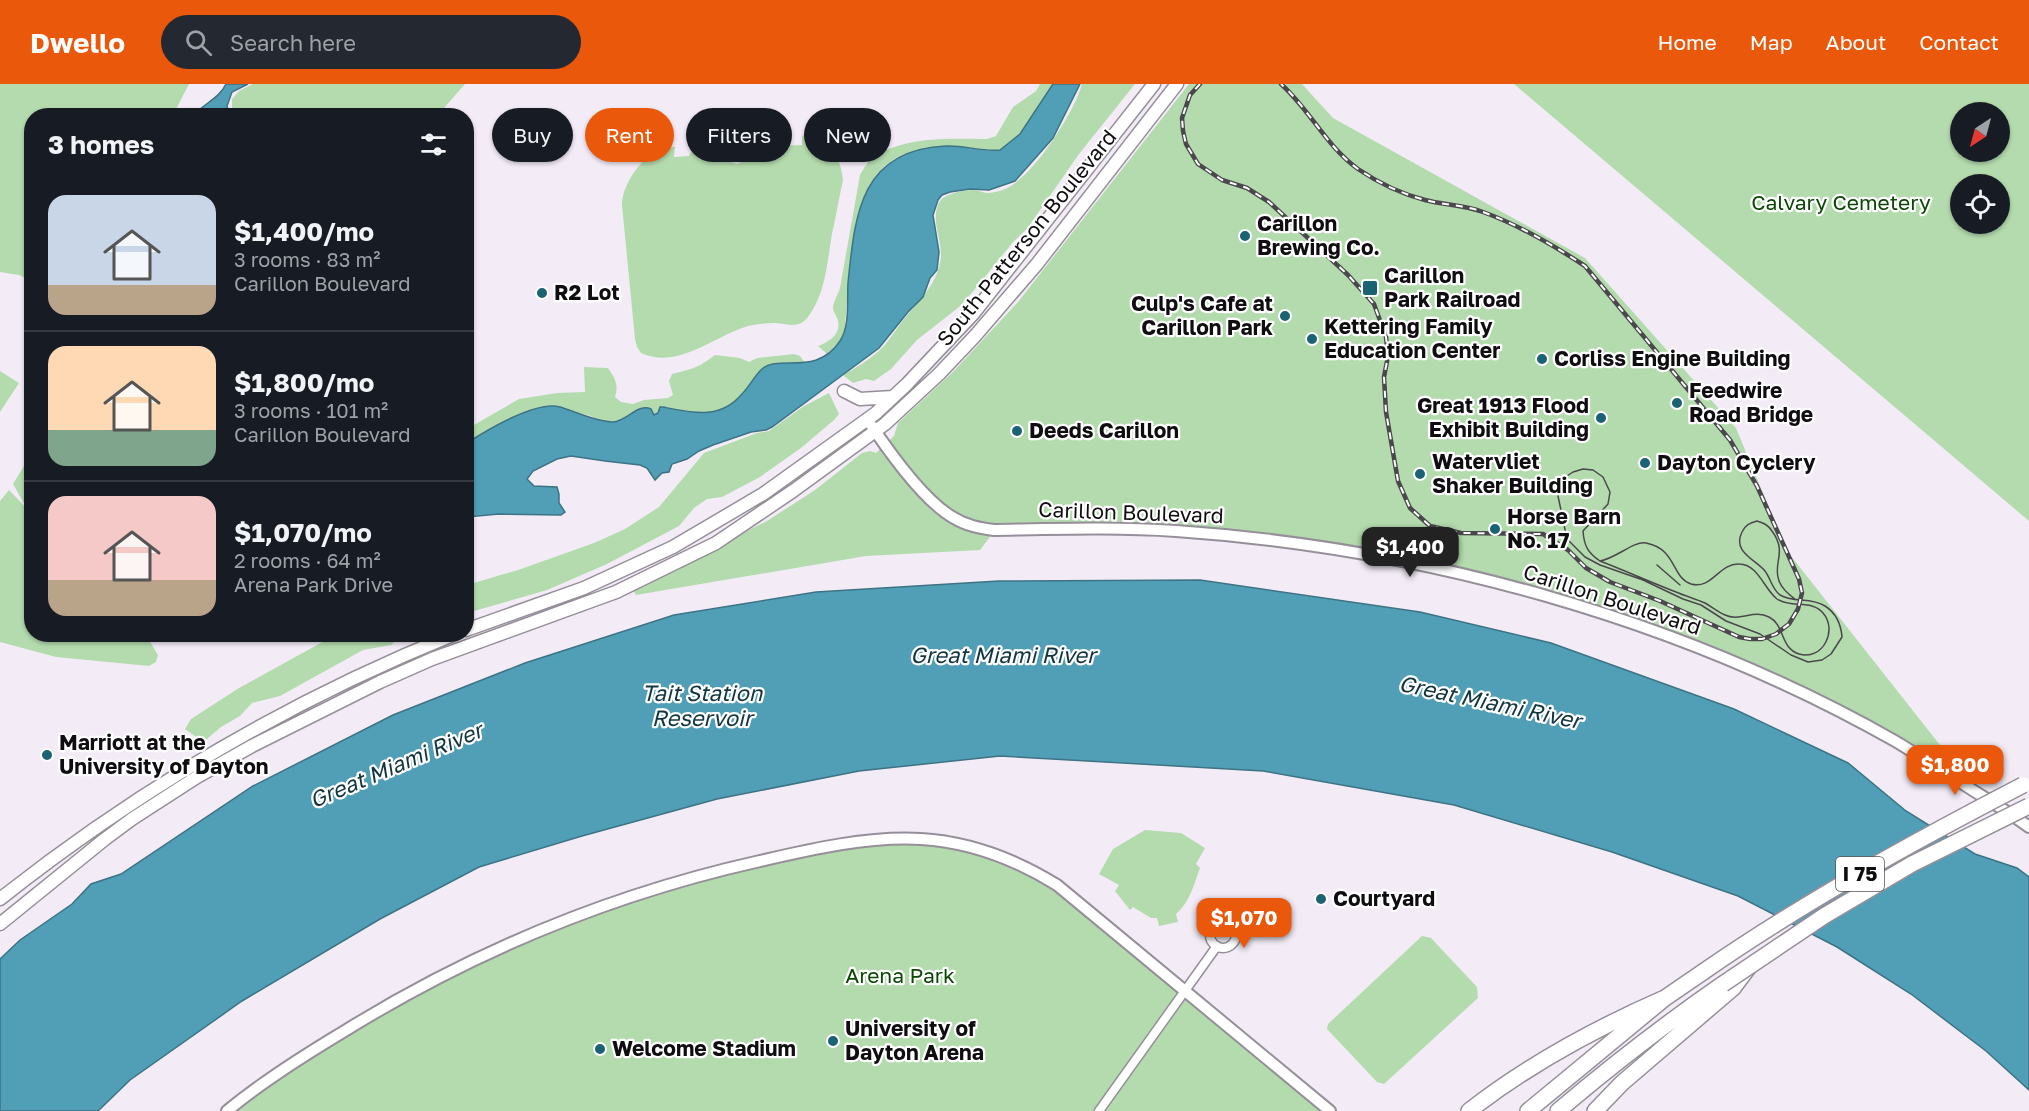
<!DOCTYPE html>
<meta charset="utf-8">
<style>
body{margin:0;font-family:"Golos Text",sans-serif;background:#242831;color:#f1f3f6;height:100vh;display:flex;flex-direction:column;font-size:22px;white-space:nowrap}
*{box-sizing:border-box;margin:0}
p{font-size:20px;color:#9ea1a6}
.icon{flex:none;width:33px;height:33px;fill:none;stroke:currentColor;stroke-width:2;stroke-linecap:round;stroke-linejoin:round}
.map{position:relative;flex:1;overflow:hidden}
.panel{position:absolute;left:24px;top:24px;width:450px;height:534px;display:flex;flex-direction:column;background:#171b24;border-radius:24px;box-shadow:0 2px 4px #0004}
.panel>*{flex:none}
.banner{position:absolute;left:492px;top:24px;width:570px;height:54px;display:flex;gap:12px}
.needle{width:39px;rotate:216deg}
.buttons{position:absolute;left:1950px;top:18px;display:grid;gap:12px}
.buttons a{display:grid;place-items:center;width:60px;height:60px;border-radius:50%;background:#171b24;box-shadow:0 2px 4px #0004;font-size:30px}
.price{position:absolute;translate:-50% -51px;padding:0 14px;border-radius:12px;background:#ea580c;color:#fff;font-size:20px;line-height:39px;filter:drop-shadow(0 2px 3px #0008)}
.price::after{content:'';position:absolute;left:50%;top:36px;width:18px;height:14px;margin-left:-9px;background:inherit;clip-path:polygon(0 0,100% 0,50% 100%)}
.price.selected{background:#222;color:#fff}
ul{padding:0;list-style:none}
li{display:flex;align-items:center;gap:18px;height:150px;padding:0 24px}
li+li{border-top:2px solid #363941}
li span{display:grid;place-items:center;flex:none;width:168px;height:120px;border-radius:18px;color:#555}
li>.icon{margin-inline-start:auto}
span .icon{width:72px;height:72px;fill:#fffc;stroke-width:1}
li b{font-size:26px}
h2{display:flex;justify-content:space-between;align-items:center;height:72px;padding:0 24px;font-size:26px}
.pill{padding:0 21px;border-radius:27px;background:#171b24;box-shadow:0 2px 4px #0004;font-size:21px;line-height:54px}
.pill.selected{background:#ea580c;color:#fff}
header{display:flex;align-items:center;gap:36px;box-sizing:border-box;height:84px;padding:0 30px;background:#ea580c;color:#fff}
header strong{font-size:28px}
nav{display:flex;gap:33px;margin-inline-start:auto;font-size:21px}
.search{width:420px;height:54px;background:#242831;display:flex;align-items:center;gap:15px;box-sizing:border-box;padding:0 21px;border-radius:33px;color:#9ea1a6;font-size:22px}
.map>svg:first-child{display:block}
.green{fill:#b4dbae;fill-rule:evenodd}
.water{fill:#519fb6;stroke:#3d7384;stroke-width:1.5}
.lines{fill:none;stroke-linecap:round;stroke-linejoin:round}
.minor-casing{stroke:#968f9a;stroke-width:11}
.tertiary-casing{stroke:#968f9a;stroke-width:14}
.secondary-casing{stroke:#968f9a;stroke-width:14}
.primary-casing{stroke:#968f9a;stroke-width:15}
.motorway-casing{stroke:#968f9a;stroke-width:18}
.minor{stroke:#fff;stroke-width:8}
.tertiary{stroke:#fff;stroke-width:10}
.secondary{stroke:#fff;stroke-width:10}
.primary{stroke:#fff;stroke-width:12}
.motorway{stroke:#fff;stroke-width:15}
.tram{stroke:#4b484d;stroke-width:1.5}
.rail-casing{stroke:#4b484d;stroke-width:4.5}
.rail{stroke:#fff;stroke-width:2;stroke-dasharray:7;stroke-linecap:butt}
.motorway-bridge-casing{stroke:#968f9a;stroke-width:18;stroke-linecap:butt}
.motorway-bridge{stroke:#fff;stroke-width:15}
.poi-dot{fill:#1b6272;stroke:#fff;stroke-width:2}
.labels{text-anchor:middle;stroke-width:4.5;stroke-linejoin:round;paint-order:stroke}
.shield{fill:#fff;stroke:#575658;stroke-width:1.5}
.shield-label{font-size:20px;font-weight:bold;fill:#0f0d10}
.park-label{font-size:21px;fill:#0b4803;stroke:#fff}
.poi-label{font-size:21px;font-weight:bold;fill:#0f0d10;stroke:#fff;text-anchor:start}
.street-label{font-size:21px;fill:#0f0d10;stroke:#fff}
.water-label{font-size:22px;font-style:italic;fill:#113641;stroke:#fff}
</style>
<header>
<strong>Dwello</strong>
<div class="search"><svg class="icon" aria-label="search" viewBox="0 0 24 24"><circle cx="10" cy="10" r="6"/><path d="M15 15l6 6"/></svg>Search here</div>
<nav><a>Home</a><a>Map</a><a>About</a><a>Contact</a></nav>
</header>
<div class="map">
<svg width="2029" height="1027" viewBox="0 0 2029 1027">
<rect width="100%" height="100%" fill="#f3ecf7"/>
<path class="green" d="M0 0H189L173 31 32 32 31 197 19 191 0 188Z
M253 0H465L438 31H232V15L239 7Z
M1040 0H1053L1020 50 1000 66C988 68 976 64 964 63 948 63 928 64 913 68 842 84 852 193 844 249L840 257 827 270 818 262C829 258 841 250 838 237 837 231 833 229 833 223 834 217 838 210 840 204L860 91C864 84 868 76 875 72 909 52 949 55 987 55L996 52 1013 23 1036 7Z
M1082 0H1135L1079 70 1027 145 1013 158 976 204 959 223 917 256 891 285 874 297 866 295 853 299 843 291C858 283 872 274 884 262 893 251 900 239 909 229 924 212 940 194 941 171 941 153 930 133 940 117 946 109 965 106 974 106 979 106 983 109 987 109 992 109 1001 107 1005 105 1033 93 1074 29 1082 0Z
M1189 0H1302L1333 34 1585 174 1736 344 1787 467 1966 694 1957 696 1848 632 1620 535 1404 477 1218 450 995 446 980 466 866 472 636 511 632 504 767 437 815 406 862 369 870 367 876 369 894 352 898 339 953 288 1018 218Z
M1514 0H2029V437ZM1960 28H2000V68H1960ZM1960 100H2000V140H1960Z
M805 51C828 58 841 71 843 96 839 114 836 132 832 150 827 178 826 209 808 233 799 245 789 240 775 239 766 239 757 240 748 242 714 252 678 286 641 269L637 263 635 255 622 121C622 97 649 61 675 63L674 73 689 72 694 62 721 59 725 60 724 68 721 70 722 75 737 80 751 74 752 68 747 65 746 57 762 56 769 58 773 54 776 62 802 61V52Z
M794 270 800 272 806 280 768 282 763 285C753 295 746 308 736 318 717 336 686 327 663 323L656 331 651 328H635L620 337H602L591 332 550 322 526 327 467 359V345L519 315 557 309 585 308 584 283 608 284C615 294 619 301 615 313L621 318 633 320 644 316 668 314 673 311 669 297 672 290C692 285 698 284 715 271L740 274 749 278 757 274Z
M0 287 19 299 0 328Z
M829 309 839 330 834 336 801 364 760 393 722 413 707 415 694 424 679 442 607 480 547 506 467 529V501L518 486 594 459 625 445 659 423 704 369 757 349 769 347 804 322Z
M31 370H32L31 427 25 421 13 400Z
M9 406 31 429 32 550 146 551 158 571 156 578 149 582 56 573 0 558V417Z
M337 550 402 551 391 561 363 566 280 612 252 619 240 632 221 643 207 655H199L185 645 191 635 239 604Z
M1145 746 1181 749 1205 764 1196 780 1200 784C1194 800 1190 818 1176 830L1178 838 1159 842 1157 834H1151L1133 823 1130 826 1115 807 1119 801 1099 790 1113 765Z
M858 758 952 759 1035 787 1330 1027H227L406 911 621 815Z
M1422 852 1431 854 1477 903 1478 914 1384 1000 1377 998 1327 945 1328 940Z"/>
<path class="water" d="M226 0H248L232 8 227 22 229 31H194C204 19 219 15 226 0Z
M1053 0H1080L1053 54 1015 97 989 106 970 105 950 108 942 111 938 116 933 131 939 168 937 186 930 194 923 213 908 228 879 264 772 343 766 346 751 348 713 361 699 367 687 375 672 380 669 388 662 389 655 396 647 384 640 381 605 377 571 372 557 375 533 387 527 395 534 402 557 403 559 410V419L565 428 561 431 499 430 467 433V359C487 346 537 316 560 323 576 328 597 338 613 338 627 337 638 319 651 325L654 331 658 329 660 323H663C693 329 720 336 742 310 749 303 755 291 762 285 780 270 816 293 840 257 850 242 847 217 848 199 855 130 860 66 946 62 964 61 982 68 1000 66L1020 50Z
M1200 496 1420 528 1551 559 1734 625 1848 679 1906 727 1975 770 2017 784 2029 793V1006L1986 967 1911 910 1837 863 1738 812 1612 768 1454 721 1263 687 1000 672 859 687 717 715 582 752 479 783 380 835 242 917 130 996 98 1027H0V875L20 856 72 820 91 800 121 790 253 702 393 631 525 579 674 531 816 508 999 497Z"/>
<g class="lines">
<g class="minor-casing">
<path id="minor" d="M1210 851a13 13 0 1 1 26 0a13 13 0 1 1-26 0Z
M1099 1027 1217 862"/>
</g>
<g class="tertiary-casing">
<path id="tertiary" d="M867 335C887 365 923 417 954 434 967 442 980 444 994 446 1055 445 1116 443 1176 447 1424 464 1678 534 1895 657 1917 670 1938 685 1960 698 1983 713 2007 727 2029 743"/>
</g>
<g class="secondary-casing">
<path id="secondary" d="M227 1027C263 997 303 972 343 948 472 868 612 810 760 777 812 765 868 752 921 755 971 758 1015 775 1057 801L1330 1027"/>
</g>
<g class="primary-casing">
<path id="primary" d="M844 307 860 315 893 313
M466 546 584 504 673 463 763 410 876 329 907 300 973 230 1154 0
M0 815C139 705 291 616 455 550
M0 840 105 755 132 735 197 693 252 662 380 598 432 575 616 508 716 459 793 407 885 340 939 290 975 252 1037 180 1177 0"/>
</g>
<g class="motorway-casing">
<path id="motorway" d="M1469 1027C1528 981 1596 944 1665 914
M1528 1027 1665 914 1703 888
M1558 1027C1611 982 1665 940 1723 900
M1595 1027 1622 999 1733 904 1748 884"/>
</g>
<use href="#minor" class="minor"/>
<use href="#tertiary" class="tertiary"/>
<use href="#secondary" class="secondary"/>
<use href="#primary" class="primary"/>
<use href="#motorway" class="motorway"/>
<path class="tram" d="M1600 477C1617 474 1633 457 1646 459 1677 465 1671 493 1691 500 1712 506 1719 479 1739 480 1758 480 1764 505 1777 515 1792 525 1811 515 1823 529 1838 546 1823 577 1799 570 1780 564 1785 541 1769 533 1754 525 1740 538 1725 531 1718 528 1712 523 1705 519 1696 515 1685 512 1676 508 1650 498 1626 487 1600 477 1588 469 1584 462 1583 447L1608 420 1610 408 1603 393 1593 386 1583 385 1573 388 1564 394 1558 412 1567 455 1585 473 1600 481 1643 496 1683 515 1701 521 1726 537 1760 550 1791 571 1808 578 1822 576 1831 570 1842 553C1841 540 1836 529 1825 522 1811 513 1793 519 1780 511 1772 505 1771 495 1765 487 1755 475 1732 468 1742 448 1745 441 1750 439 1757 437 1764 439 1768 441 1772 447 1788 469 1772 479 1779 497 1782 505 1788 510 1795 515
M1657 481 1680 501"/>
<g class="rail-casing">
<path id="rail" d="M1200 0 1190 11 1182 34 1183 47 1186 60 1198 80 1222 96 1247 104 1269 118 1348 191 1374 220 1386 253 1388 272 1384 293 1386 328 1398 397 1410 424 1430 442 1461 449 1543 450 1568 466 1586 484 1610 498 1660 517 1739 553 1750 555H1762L1776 550 1789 540 1798 525 1802 509 1799 495 1757 402 1730 356 1585 182C1553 161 1519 141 1483 128 1464 121 1444 121 1425 116 1402 110 1377 98 1358 85 1326 62 1310 26 1281 0"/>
</g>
<use href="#rail" class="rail"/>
<g class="motorway-bridge-casing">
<path id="motorway-bridge" d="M1703 888C1804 818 1913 758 2023 701
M1723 900 1824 832 1912 780 2029 722"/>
</g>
<use href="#motorway-bridge" class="motorway-bridge"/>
</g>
<g class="poi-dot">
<circle cx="1245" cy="152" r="6"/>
<rect x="1362" y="196" width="16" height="16" rx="3"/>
<circle cx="542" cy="209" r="6"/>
<circle cx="1285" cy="232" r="6"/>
<circle cx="1312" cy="255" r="6"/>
<circle cx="1542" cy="275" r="6"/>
<circle cx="1677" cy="319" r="6"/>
<circle cx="1601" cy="334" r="6"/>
<circle cx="1017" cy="347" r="6"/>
<circle cx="1645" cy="379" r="6"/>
<circle cx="1420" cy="390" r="6"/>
<circle cx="1495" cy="445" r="6"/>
<circle cx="47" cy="671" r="6"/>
<circle cx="1321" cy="815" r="6"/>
<circle cx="833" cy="957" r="6"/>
<circle cx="600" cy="965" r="6"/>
</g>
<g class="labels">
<rect class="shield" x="1836" y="773" width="48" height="34" rx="4.5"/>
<g class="shield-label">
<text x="1860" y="797">I 75</text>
</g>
<g class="park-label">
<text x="1841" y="126">Calvary Cemetery</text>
<text x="900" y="899">Arena Park</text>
</g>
<g class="poi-label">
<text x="1257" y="147">Carillon<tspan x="1257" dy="24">Brewing Co.</tspan></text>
<text x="1384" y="199">Carillon<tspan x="1384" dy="24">Park Railroad</tspan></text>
<text x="554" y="216">R2 Lot</text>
<text x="1273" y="227" text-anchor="end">Culp's Cafe at<tspan x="1273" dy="24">Carillon Park</tspan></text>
<text x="1324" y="250">Kettering Family<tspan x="1324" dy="24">Education Center</tspan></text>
<text x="1554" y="282">Corliss Engine Building</text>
<text x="1689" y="314">Feedwire<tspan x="1689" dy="24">Road Bridge</tspan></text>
<text x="1589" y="329" text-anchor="end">Great 1913 Flood<tspan x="1589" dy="24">Exhibit Building</tspan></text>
<text x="1029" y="354">Deeds Carillon</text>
<text x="1432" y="385">Watervliet<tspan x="1432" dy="24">Shaker Building</tspan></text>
<text x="1657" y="386">Dayton Cyclery</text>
<text x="1507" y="440">Horse Barn<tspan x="1507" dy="24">No. 17</tspan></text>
<text x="59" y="666">Marriott at the<tspan x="59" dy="24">University of Dayton</tspan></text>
<text x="1333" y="822">Courtyard</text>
<text x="845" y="952">University of<tspan x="845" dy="24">Dayton Arena</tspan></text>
<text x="612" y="972">Welcome Stadium</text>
</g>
<g class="street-label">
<text transform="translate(1027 154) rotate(-51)" y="7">South Patterson Boulevard</text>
<text transform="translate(1131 429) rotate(2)" y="7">Carillon Boulevard</text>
<text transform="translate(1612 516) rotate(18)" y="7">Carillon Boulevard</text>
</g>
<g class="water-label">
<text x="1003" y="579">Great Miami River</text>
<text x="702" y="617">Tait Station<tspan x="702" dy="25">Reservoir</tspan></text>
<text transform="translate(1490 618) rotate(12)" y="8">Great Miami River</text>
<text transform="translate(396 681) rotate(-23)" y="8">Great Miami River</text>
</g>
</g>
</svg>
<div class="buttons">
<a><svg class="needle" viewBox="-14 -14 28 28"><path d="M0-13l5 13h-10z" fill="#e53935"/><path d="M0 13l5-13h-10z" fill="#9ea1a6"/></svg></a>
<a><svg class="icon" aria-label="locate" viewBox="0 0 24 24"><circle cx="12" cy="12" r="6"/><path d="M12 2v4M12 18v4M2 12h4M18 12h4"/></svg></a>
</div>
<b class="price selected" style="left:1410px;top:494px">$1,400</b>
<b class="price" style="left:1955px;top:712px">$1,800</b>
<b class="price" style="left:1244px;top:865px">$1,070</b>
<div class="banner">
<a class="pill">Buy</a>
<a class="pill selected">Rent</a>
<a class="pill">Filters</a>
<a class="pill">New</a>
</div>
<section class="panel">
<h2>3 homes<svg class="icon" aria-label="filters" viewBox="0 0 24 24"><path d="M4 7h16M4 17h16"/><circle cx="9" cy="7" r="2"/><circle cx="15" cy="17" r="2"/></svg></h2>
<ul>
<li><span style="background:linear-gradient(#c9d6e8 75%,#b9a48a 0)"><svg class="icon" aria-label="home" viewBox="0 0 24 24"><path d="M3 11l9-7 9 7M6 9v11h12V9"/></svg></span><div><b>$1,400/mo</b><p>3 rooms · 83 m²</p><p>Carillon Boulevard</p></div></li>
<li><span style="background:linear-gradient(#ffd9b3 70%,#7fa58c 0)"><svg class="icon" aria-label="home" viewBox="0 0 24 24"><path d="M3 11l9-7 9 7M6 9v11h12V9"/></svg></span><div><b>$1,800/mo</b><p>3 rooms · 101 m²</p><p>Carillon Boulevard</p></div></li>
<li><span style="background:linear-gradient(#f6c9c9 70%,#b9a48a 0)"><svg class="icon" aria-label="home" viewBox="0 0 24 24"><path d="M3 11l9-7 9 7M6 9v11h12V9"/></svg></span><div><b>$1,070/mo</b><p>2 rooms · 64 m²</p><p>Arena Park Drive</p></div></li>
</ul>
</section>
</div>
